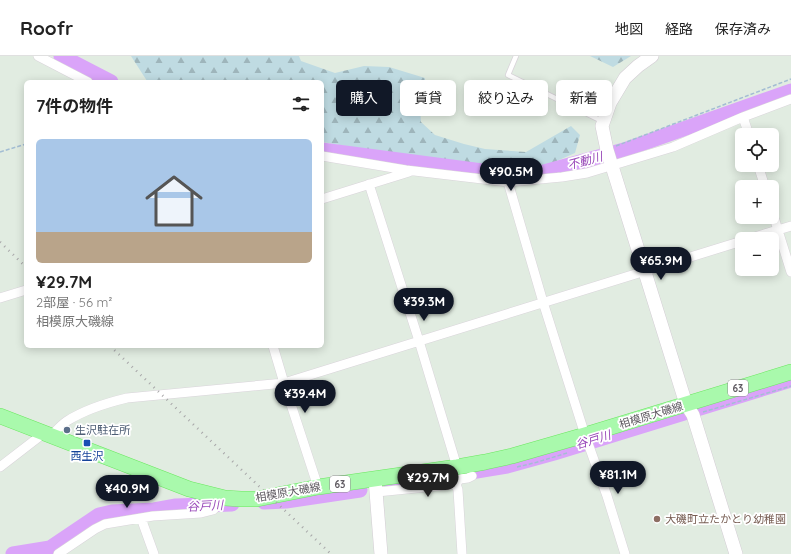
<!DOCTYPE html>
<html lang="ja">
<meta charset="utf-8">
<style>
body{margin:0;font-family:Quicksand,"Noto Sans JP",sans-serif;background:#f6f6f6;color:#222;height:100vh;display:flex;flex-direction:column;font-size:15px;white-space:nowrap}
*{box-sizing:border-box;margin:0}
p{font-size:13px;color:#767676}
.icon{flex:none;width:22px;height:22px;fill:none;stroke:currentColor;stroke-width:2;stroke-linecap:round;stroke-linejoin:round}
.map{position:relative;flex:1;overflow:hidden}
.details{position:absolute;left:24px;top:24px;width:300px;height:268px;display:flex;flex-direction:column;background:#fff;border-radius:6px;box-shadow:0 2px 10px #0003}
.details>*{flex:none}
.top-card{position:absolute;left:336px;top:24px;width:380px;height:36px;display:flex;gap:8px}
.tools{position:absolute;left:735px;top:72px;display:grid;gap:8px}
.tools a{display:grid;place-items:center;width:44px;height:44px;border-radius:6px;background:#fff;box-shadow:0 2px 10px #0003;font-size:20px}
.price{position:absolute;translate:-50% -34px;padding:0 9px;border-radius:14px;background:#111827;color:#fff;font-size:13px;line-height:26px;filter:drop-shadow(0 1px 2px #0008)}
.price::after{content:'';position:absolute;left:50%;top:24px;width:12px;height:9px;margin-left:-6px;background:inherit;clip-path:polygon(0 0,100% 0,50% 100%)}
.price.active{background:#222;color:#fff}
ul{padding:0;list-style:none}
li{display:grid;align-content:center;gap:8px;height:212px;padding:0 12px}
li span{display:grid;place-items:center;height:124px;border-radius:6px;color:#555}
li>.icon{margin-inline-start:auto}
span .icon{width:72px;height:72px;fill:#fffc;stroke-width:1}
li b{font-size:17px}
h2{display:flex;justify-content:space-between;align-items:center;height:48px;padding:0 12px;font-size:17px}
.tag{padding:0 14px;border-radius:6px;background:#fff;box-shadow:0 2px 10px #0003;font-size:14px;line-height:36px}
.tag.active{background:#111827;color:#fff}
header{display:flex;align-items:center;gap:24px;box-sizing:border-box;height:56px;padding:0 20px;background:#fff;border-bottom:1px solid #e0e0e0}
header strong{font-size:19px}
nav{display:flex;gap:22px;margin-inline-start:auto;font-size:14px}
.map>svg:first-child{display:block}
.forest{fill:url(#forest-firs)}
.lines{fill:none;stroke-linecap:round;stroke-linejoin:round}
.river{stroke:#daa4f9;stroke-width:15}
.lane-casing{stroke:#d9d4da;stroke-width:6}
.street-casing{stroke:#d9d4da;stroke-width:10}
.secondary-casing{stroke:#d3ccd4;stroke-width:14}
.primary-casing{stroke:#6ae75f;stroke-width:16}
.path{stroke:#a3bdd3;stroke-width:1.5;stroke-dasharray:4 2;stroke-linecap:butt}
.lane{stroke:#fff;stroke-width:4.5}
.street{stroke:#fff;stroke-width:9}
.secondary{stroke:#fff;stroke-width:13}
.primary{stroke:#a9f9ac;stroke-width:15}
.rail{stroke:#a7a6a8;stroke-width:2.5;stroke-dasharray:1 5;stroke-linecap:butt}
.service-dot{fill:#5c6f8a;stroke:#fff;stroke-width:1.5}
.transit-dot{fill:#1a4fb4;stroke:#fff;stroke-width:1.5}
.education-dot{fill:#8d6e63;stroke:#fff;stroke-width:1.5}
.labels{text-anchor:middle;stroke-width:3.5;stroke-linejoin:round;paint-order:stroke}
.shield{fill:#fff;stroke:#8f8c90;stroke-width:1}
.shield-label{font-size:10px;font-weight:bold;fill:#5f5a61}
.street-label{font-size:11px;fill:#5f5a61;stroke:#fff}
.service-label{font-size:11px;fill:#4e5e75;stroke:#fff;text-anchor:start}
.transit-label{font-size:11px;fill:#164399;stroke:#fff}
.education-label{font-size:11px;fill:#785e54;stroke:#fff;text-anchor:start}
.water-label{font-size:12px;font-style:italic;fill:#9949b9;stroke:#fff}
</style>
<header>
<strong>Roofr</strong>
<nav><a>地図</a><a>経路</a><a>保存済み</a></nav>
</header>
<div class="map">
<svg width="791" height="498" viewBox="0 0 791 498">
<defs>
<pattern id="forest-firs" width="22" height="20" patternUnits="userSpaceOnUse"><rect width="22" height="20" fill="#bfdbe2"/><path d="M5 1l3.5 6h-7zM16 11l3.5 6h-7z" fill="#9eb5bb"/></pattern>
</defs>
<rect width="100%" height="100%" fill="#e1ece1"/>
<path class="forest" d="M131 0H299L301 5 335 17 364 10 389 11 425 22 420 52 421 66 435 79 464 88 485 93 526 96 571 70 580 79 575 97 543 111 496 112 380 96 322 86V26H149L147 25Z
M590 0H631L613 11Z"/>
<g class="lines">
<path class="river" d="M61 0 111 26
M322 94 513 119H533L624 94 791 35
M391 429 507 410 554 397 791 324
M264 446 286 445 360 434
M13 498 50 492 99 459 112 456 154 454 176 450 232 448"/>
<g class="lane-casing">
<path id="lane" d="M516 0 508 19 602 65"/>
</g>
<g class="street-casing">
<path id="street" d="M38 0 88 26
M743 61 749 79
M322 100 406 114 508 126 562 121 587 117 673 91 743 61 791 43
M758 109 765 131
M508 126 543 246 585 379 607 440 625 498
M369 128 419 285 457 411
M322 143 409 116
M772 155 791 216
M748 183 791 170
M0 242 26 234
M273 290 284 327 318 431
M51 380C56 375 61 369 67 365 86 353 106 347 127 342L284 327 742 185
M0 411 44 377
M454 428 457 431 458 434 462 498
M377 436 456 428 460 423 468 422 472 420
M141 462 154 498
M58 498 95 473 105 468 153 460 201 457 213 454 225 442"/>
</g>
<g class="secondary-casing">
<path id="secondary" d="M652 0 638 10 625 22 610 47 602 70 607 94 686 348 693 359 736 498
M375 423 381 498"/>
</g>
<g class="primary-casing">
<path id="primary" d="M0 360 189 433 225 442 241 443H257L318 431 457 411 485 406 512 400 585 379 791 316"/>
</g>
<path class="path" d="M616 90 791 23
M0 96 26 88
M703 356 791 330
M517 411 534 407 567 397"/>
<use href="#lane" class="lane"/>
<use href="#street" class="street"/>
<use href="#secondary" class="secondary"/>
<use href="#primary" class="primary"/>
<path class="rail" d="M0 186 26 211
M110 290 331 498"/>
</g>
<circle class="service-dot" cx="67" cy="374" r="4"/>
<rect class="transit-dot" x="83" y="383" width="8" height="8" rx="2"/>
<circle class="education-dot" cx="657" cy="463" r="4"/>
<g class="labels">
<g class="shield">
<rect x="728" y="324" width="20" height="16" rx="3"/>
<rect x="330" y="420" width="20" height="16" rx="3"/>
</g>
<g class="shield-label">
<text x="738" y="336">63</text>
<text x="340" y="432">63</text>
</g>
<g class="street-label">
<text transform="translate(651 359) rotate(-17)" y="4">相模原大磯線</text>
<text transform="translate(288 436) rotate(-10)" y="4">相模原大磯線</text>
</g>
<g class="service-label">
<text x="75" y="378">生沢駐在所</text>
</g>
<g class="transit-label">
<text x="87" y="404">西生沢</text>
</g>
<g class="education-label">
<text x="665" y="467">大磯町立たかとり幼稚園</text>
</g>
<g class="water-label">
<text transform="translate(585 105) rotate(-15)" y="4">不動川</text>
<text transform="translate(593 384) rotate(-17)" y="4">谷戸川</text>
<text transform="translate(205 450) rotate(-3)" y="4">谷戸川</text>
</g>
</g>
</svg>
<div class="tools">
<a><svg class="icon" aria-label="locate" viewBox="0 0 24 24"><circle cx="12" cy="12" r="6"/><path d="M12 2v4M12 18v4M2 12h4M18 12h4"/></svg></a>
<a>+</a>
<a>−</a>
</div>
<b class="price" style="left:511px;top:136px">¥90.5M</b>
<b class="price" style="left:661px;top:225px">¥65.9M</b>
<b class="price" style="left:424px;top:266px">¥39.3M</b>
<b class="price" style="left:305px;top:358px">¥39.4M</b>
<b class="price" style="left:618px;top:439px">¥81.1M</b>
<b class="price active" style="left:428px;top:442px">¥29.7M</b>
<b class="price" style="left:127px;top:453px">¥40.9M</b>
<div class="top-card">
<a class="tag active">購入</a>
<a class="tag">賃貸</a>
<a class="tag">絞り込み</a>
<a class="tag">新着</a>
</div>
<section class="details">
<h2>7件の物件<svg class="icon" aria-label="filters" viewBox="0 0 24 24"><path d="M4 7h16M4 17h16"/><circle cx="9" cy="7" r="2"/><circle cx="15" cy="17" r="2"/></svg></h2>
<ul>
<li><span style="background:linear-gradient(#a9c7e8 75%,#b9a48a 0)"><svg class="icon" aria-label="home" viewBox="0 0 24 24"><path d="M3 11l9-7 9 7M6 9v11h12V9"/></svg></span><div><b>¥29.7M</b><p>2部屋 · 56 m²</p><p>相模原大磯線</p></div></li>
</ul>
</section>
</div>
